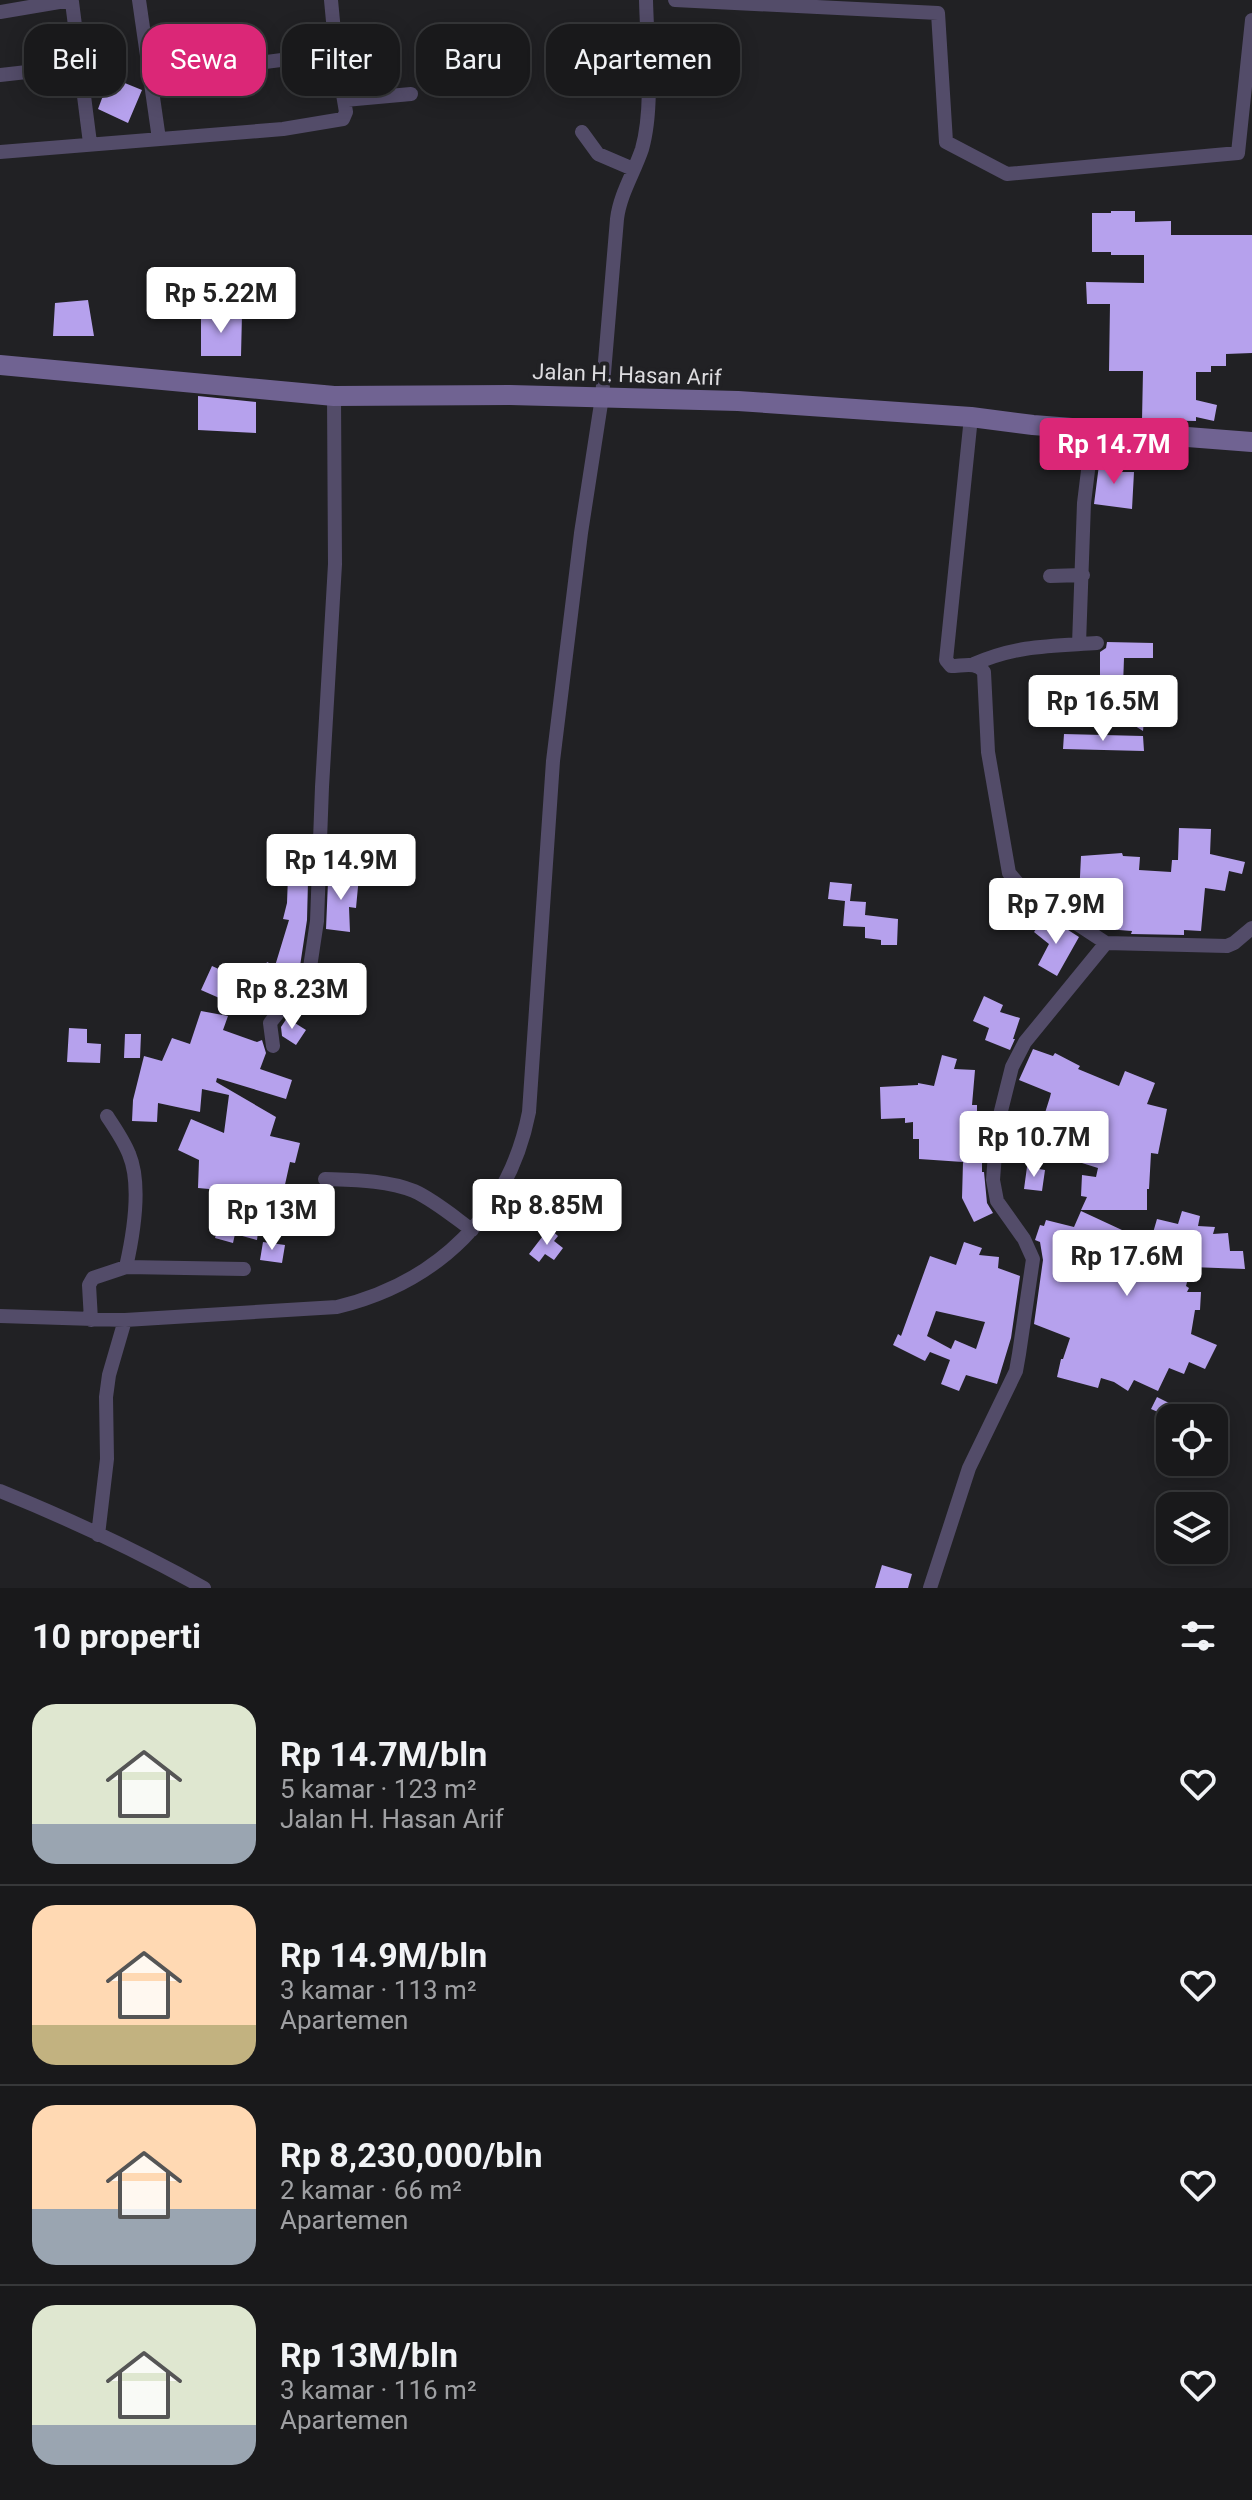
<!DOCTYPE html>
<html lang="id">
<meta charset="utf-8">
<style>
body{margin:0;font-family:Roboto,sans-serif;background:#262628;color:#f1f3f6;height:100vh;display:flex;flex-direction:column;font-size:30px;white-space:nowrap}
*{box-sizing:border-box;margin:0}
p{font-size:26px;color:#9fa0a3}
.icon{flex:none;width:44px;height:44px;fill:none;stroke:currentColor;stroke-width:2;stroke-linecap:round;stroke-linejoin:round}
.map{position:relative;height:1588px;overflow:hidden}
.panel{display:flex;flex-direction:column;background:#19191b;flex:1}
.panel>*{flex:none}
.hud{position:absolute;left:24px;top:24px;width:800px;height:72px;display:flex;gap:16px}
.controls{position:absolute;left:1156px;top:1404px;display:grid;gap:16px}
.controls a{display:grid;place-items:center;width:72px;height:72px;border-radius:16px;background:#19191b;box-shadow:0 4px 20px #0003,0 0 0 2px #37383a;font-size:40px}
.price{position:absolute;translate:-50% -68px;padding:0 18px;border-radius:8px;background:#fff;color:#222;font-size:26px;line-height:52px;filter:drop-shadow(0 2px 4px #0008)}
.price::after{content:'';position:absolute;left:50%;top:48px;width:24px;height:18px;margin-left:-12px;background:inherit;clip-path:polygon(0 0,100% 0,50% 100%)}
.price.current{background:#db2777;color:#fff}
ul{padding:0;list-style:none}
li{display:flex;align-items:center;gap:24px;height:200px;padding:0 32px}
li+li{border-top:2px solid #37383a}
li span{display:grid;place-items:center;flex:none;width:224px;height:160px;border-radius:24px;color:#555}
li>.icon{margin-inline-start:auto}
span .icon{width:96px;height:96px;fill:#fffc;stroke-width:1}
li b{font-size:34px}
h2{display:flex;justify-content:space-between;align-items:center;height:96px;padding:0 32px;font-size:34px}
.tag{padding:0 28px;border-radius:24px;background:#19191b;box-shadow:0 4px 20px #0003,0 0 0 2px #37383a;font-size:28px;line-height:72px}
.tag.current{background:#db2777;color:#fff}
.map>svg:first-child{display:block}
.building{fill:#b6a1ed;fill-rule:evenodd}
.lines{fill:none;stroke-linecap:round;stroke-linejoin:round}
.street{stroke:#534c69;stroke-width:14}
.secondary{stroke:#706392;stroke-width:20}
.labels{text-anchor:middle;stroke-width:8;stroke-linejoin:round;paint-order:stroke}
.street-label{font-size:22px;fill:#dddcdf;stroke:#212124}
</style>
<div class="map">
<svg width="1252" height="1588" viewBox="0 0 1252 1588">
<rect width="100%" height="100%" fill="#212124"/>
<path class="building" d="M110 77 142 90 128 123 98 109Z
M1111 211H1135V222L1171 221V235H1252V353L1226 354V366H1211V372H1196V400L1217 405 1214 421 1196 417V421L1142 420 1143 371H1109L1110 304H1087L1086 282 1144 283V255H1111V252H1092V213H1111Z
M88 300 94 336H53L55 303Z
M242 314 241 356H201V315Z
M198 396 256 402V433L198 430Z
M1100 457H1112L1111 472H1134L1132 509 1094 504Z
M1107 642 1153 643V658H1124L1123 686 1100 685V652L1106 648Z
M1139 691 1150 695 1147 709H1145L1143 731 1132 724Z
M1064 734 1143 736 1144 751 1063 749Z
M1179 828 1211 829 1210 854 1245 862 1242 874 1229 871 1225 891 1205 888 1201 931 1184 930V935L1131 934 1132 931 1106 929 1105 909 1082 908V897H1079L1081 856 1122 853 1123 856 1140 857 1139 870 1171 872 1172 860H1178Z
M337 875 359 876 356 908 349 907 350 932 326 929 328 882 336 883Z
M288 876H304V881H308L307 920 300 966 296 965 286 986 267 1011 236 997 233 1004 201 990 212 966 252 984 255 978 259 980 267 962 275 966 289 920 283 919 287 903Z
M830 882 852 884 850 901 866 902 865 915 898 919 897 945H881V940L865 938V927L843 926 845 901 828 899Z
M1051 919 1079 937 1057 976 1038 965 1049 944 1034 932 1041 922 1046 926Z
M984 996 1003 1005 1000 1012 1020 1018 1013 1039H1015L1010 1050 985 1040 989 1028 973 1021Z
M201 1011 228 1016 223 1030 257 1042 262 1040 266 1053 260 1069 292 1080 286 1099 217 1078 216 1082 276 1117 270 1136 300 1143 295 1163 290 1162 284 1189 300 1194 299 1198H323L322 1219 289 1218 274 1213 272 1221 260 1217 257 1240 235 1234 233 1243 215 1238 219 1224H222L231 1191 198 1188 199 1160 178 1150 191 1119 224 1133 229 1095 202 1089 200 1112 158 1103 157 1122 132 1121 133 1100 144 1056 162 1061 172 1038 190 1044Z
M287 1018 306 1030 296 1045 282 1036 281 1027Z
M69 1028 87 1029V1043L101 1044 100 1063 67 1062Z
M125 1034H141L140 1058H124Z
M1033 1049 1053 1056 1055 1053 1080 1066 1078 1069 1119 1086 1125 1071 1155 1083 1147 1104 1167 1109 1158 1154 1151 1153 1149 1189H1147V1210H1081L1087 1197 1081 1196 1082 1175 1096 1177 1098 1168 1021 1144 1028 1127 1039 1132 1050 1097 1051 1093 1019 1080Z
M942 1055 957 1059 954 1069 975 1070 972 1105H977V1121L982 1122V1172H984L987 1203 993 1213 974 1222 962 1198 963 1162 919 1159V1139H913V1122L905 1123V1118L881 1119 880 1087 918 1085V1083L934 1086Z
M1027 1167 1045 1170 1042 1191 1024 1189Z
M1081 1211 1150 1243 1157 1219 1178 1224 1182 1211 1200 1216 1198 1226 1215 1227 1213 1234 1228 1233 1230 1251H1243L1245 1269 1191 1267 1186 1286 1189 1288 1187 1292H1201L1200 1310H1195L1191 1334 1217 1345 1205 1369 1189 1362 1184 1374 1169 1368 1158 1391 1134 1380 1128 1391 1114 1382 1101 1378 1098 1388 1057 1377 1061 1359H1063L1070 1338 1034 1324 1043 1260 1040 1242 1035 1240 1040 1225 1044 1226 1046 1220 1074 1227Z
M549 1228 558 1236 554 1241 563 1248 554 1260 545 1254 539 1262 529 1254Z
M263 1242 285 1245 282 1263 260 1260Z
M964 1242 982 1248 979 1255 999 1257 998 1268 1020 1276 1011 1338 997 1384 966 1375 959 1391 941 1384 950 1360 930 1352 925 1361 893 1345 898 1334 901 1336 930 1256 956 1265ZM936 1311 985 1322 976 1349 955 1340 951 1349 927 1336Z
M1157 1397 1173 1405 1167 1416 1151 1409Z
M882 1565 912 1574 908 1588H875Z"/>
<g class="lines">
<path class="street" d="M139 0 159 139
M675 0 938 13 946 142 1007 174 1238 153 1252 20
M72 2 90 143
M0 12 71 0
M0 75 80 66
M149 77 336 53
M345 100 411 94
M582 132 598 154 633 169
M0 152 283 129 343 119 346 112 336 53 331 0
M971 417 946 660 951 666C963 666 977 661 984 672L988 752 1009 873 1021 887 1106 943 1227 946 1234 943 1252 928
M1050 576 1083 575
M1079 644 1084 503 1093 430
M974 664C1017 645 1051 646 1097 643
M273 1046 270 1023 309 974 317 921 322 787 335 564 334 396
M325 1179C354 1180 387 1180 414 1191 434 1200 454 1217 472 1230
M126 1267 244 1269
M0 1316 125 1320 337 1307C437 1283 509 1214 529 1112L553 761 581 533 602 397 617 219C620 194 634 173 642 149 654 107 647 44 646 0
M91 1320 89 1285 93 1278 126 1267C133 1236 142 1185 129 1154 124 1141 115 1128 107 1116
M0 1491C69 1519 138 1551 204 1588
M98 1535 107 1459 106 1397 109 1375 125 1320
M930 1588 969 1468 1016 1371 1019 1354 1033 1259 1024 1239 997 1201 993 1180 997 1127 1012 1067 1025 1042 1106 943"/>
<path class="secondary" d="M0 365 334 396 510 395 738 401 971 417 1033 425 1252 442"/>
</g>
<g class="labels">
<g class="street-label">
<text transform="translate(627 374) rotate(2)" y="8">Jalan H. Hasan Arif</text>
</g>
</g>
</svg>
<div class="controls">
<a><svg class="icon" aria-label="locate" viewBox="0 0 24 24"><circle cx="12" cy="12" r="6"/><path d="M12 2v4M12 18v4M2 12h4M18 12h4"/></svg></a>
<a><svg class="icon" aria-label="layers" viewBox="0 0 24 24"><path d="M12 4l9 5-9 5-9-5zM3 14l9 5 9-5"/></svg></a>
</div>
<b class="price" style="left:221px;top:335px">Rp 5.22M</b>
<b class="price current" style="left:1114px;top:486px">Rp 14.7M</b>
<b class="price" style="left:1103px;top:743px">Rp 16.5M</b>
<b class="price" style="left:341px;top:902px">Rp 14.9M</b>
<b class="price" style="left:1056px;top:946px">Rp 7.9M</b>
<b class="price" style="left:292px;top:1031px">Rp 8.23M</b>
<b class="price" style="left:1034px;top:1179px">Rp 10.7M</b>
<b class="price" style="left:547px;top:1247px">Rp 8.85M</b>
<b class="price" style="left:272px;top:1252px">Rp 13M</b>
<b class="price" style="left:1127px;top:1298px">Rp 17.6M</b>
<div class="hud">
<a class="tag">Beli</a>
<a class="tag current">Sewa</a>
<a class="tag">Filter</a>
<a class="tag">Baru</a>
<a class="tag">Apartemen</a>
</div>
</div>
<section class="panel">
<h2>10 properti<svg class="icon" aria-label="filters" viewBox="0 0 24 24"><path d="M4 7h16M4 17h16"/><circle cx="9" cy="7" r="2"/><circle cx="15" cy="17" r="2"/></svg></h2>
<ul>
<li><span style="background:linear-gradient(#dfe7d0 75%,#9aa5b1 0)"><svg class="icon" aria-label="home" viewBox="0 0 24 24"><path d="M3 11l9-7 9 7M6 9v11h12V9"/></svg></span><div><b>Rp 14.7M/bln</b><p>5 kamar · 123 m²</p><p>Jalan H. Hasan Arif</p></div><svg class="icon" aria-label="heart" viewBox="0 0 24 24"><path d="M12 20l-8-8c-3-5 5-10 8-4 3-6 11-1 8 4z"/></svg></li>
<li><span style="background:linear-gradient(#ffd9b3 75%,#c2b280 0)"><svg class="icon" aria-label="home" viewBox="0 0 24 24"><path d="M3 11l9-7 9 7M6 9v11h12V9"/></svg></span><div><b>Rp 14.9M/bln</b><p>3 kamar · 113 m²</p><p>Apartemen</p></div><svg class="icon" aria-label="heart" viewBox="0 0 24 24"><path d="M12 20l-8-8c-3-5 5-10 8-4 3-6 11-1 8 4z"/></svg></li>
<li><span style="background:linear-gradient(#ffd9b3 65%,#9aa5b1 0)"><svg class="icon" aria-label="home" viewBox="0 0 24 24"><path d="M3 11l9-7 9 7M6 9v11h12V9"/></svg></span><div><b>Rp 8,230,000/bln</b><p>2 kamar · 66 m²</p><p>Apartemen</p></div><svg class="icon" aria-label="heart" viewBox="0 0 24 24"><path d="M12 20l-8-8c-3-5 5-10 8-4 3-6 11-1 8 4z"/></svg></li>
<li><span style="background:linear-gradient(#dfe7d0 75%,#9aa5b1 0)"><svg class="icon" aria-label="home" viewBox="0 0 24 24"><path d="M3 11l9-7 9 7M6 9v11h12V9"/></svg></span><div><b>Rp 13M/bln</b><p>3 kamar · 116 m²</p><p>Apartemen</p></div><svg class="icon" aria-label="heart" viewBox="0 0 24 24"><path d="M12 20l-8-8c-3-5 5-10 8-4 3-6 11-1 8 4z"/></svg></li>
</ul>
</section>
